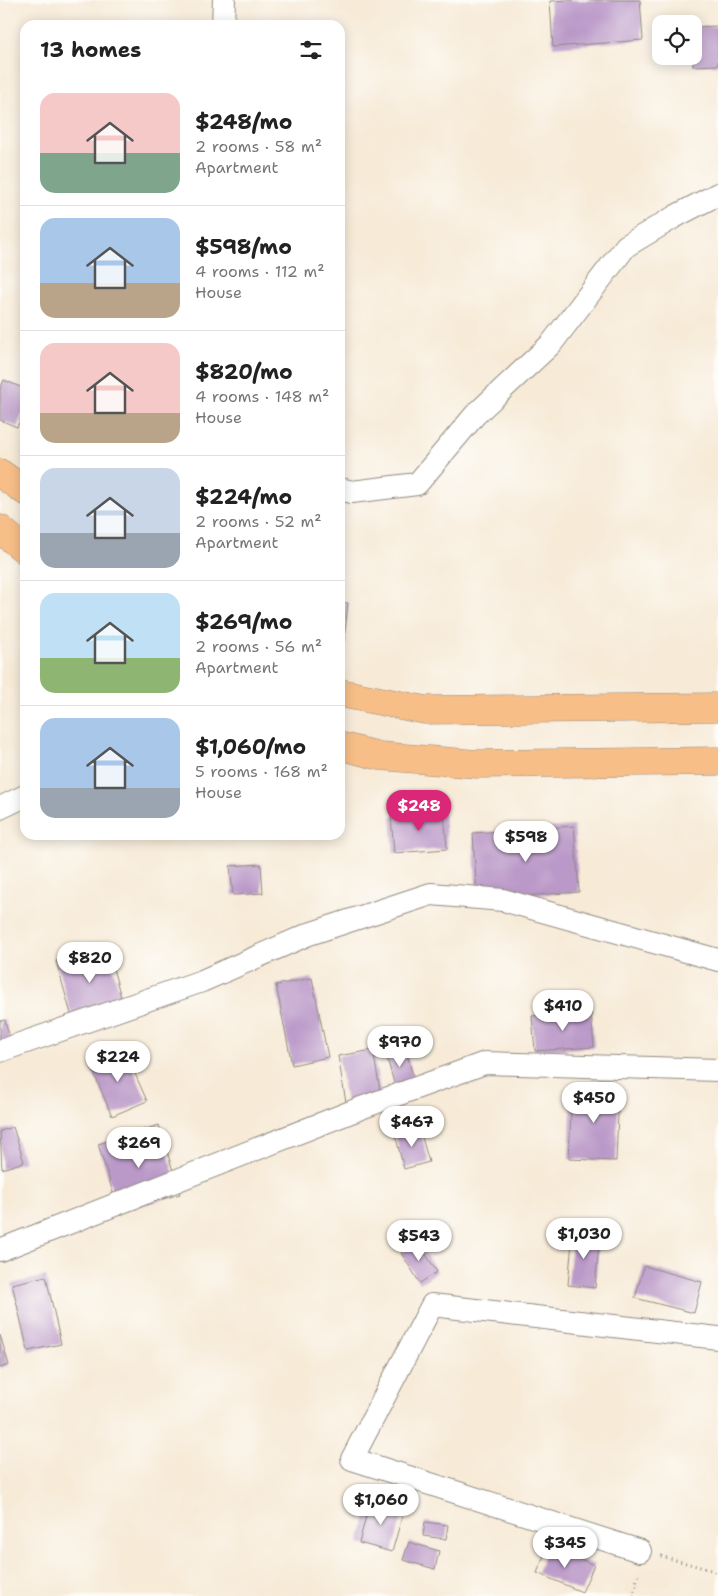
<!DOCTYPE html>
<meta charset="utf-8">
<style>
body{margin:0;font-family:"Shantell Sans",sans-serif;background:#f2f2f2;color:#222;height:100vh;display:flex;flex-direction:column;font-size:19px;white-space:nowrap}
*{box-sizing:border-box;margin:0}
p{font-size:16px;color:#767676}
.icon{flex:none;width:28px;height:28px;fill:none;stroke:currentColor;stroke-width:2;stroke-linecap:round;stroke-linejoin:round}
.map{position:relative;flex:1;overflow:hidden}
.drawer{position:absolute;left:20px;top:20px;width:325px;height:820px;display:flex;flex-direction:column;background:#fff;border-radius:15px;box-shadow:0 2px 12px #0003}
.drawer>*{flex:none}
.controls{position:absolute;left:652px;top:15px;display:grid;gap:10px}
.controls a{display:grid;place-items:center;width:50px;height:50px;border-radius:10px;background:#fff;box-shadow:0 2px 12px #0003;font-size:25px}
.price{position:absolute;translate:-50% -42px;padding:0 11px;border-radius:18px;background:#fff;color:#222;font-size:16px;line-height:32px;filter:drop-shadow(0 1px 2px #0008)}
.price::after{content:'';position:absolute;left:50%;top:30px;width:15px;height:11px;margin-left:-8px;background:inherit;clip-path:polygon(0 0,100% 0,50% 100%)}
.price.active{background:#db2777;color:#fff}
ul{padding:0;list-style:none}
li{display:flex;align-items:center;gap:15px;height:125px;padding:0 20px}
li+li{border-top:1px solid #e0e0e0}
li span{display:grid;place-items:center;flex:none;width:140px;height:100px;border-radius:15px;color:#555}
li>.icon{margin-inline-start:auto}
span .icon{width:60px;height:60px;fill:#fffc;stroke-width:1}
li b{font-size:21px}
h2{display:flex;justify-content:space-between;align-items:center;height:60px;padding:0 20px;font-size:21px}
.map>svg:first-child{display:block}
.building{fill:#ba98c8}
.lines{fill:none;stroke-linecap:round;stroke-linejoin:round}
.minor-casing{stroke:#918a81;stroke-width:24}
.primary-casing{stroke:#918a81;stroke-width:29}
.path{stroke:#918a81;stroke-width:3;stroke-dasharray:1 4;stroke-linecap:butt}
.minor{stroke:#fff;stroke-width:22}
.primary{stroke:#f7be87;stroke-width:28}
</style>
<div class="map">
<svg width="718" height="1596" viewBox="0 0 718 1596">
<rect width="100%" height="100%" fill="#fdfcf7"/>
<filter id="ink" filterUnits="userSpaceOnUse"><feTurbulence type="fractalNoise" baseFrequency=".02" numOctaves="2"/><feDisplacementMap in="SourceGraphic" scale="10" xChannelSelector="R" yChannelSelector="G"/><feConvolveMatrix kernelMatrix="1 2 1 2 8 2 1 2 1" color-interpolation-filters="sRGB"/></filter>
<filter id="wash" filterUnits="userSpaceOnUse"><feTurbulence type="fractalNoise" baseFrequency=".0096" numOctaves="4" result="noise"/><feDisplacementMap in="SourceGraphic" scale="20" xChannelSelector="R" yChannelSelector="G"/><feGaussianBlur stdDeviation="1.12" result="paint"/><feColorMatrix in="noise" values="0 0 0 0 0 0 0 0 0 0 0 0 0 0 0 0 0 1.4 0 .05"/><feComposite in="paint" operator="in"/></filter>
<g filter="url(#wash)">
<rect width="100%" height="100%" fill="#f7ead7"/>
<g id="blocks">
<path class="building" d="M570 0H640L643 40 553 47 550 1Z
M718 26V65L693 66 694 27Z
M4 380 25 389V409L17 427 0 420V389Z
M340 602 348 603 344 642H340Z
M444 812 447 849 394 853 391 816Z
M574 826 579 892 477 899 473 833Z
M261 864 263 893 233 895 230 866Z
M107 947 124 1008 73 1021 56 961Z
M312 978 328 1057 292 1065 276 985Z
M591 1012 594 1047 535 1051 532 1016Z
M5 1020 13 1050 0 1053V1021Z
M403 1039 417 1091 398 1097 383 1044Z
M124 1049 147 1101 112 1116 90 1064Z
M373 1050 383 1108 348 1114 338 1056Z
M572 1087 619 1089 616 1161 569 1159Z
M159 1125 180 1194 119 1212 98 1144Z
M13 1127 24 1162 2 1169 0 1131Z
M419 1127 429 1162 404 1169 395 1134Z
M573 1231 600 1234 595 1288 568 1285Z
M418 1242 437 1272 420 1283 401 1253Z
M644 1266 702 1282 694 1313 635 1298Z
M46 1276 61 1344 28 1351 12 1284Z
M0 1335 9 1365 0 1368Z
M370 1501 404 1510 392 1552 359 1543Z
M425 1522 448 1525 446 1539 423 1536Z
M409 1542 439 1551 435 1569 403 1560Z
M548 1546 594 1565 582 1592 537 1573Z"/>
</g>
</g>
<g filter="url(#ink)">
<use href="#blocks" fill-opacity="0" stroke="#918a81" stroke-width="1"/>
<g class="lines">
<g class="minor-casing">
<path id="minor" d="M223 25 224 0
M340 489 352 492 417 484 475 415 551 344 626 246 676 216 718 194
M0 808 25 796
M0 1051 202 981 309 934 431 894 503 900 718 960
M0 1250 361 1108 485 1063 718 1070
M640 1551 352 1459 432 1305 718 1338"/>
</g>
<g class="primary-casing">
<path id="primary" d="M0 473 25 491
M0 529 25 550
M340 693 425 710 718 707
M340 746 380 756 477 764 718 761"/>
</g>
<path class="path" d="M661 1556 718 1572
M634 1596 638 1573"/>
<use href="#minor" class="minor"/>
<use href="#primary" class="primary"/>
</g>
</g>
</svg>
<div class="controls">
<a><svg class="icon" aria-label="locate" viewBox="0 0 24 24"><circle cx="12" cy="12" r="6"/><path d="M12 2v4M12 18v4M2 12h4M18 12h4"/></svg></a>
</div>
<b class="price active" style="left:419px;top:832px">$248</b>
<b class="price" style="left:526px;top:863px">$598</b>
<b class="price" style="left:90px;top:984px">$820</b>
<b class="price" style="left:563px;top:1032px">$410</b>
<b class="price" style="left:400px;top:1068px">$970</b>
<b class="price" style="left:118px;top:1083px">$224</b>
<b class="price" style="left:594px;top:1124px">$450</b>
<b class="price" style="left:412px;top:1148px">$467</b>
<b class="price" style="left:139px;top:1169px">$269</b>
<b class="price" style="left:584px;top:1260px">$1,030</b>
<b class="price" style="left:419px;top:1262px">$543</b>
<b class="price" style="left:381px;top:1526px">$1,060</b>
<b class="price" style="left:565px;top:1569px">$345</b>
<section class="drawer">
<h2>13 homes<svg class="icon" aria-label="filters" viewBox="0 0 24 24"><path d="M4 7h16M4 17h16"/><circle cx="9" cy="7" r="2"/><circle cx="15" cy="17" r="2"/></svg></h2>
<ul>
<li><span style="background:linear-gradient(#f6c9c9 60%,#7fa58c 0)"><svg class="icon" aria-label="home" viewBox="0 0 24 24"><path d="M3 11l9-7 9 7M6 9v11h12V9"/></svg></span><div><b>$248/mo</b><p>2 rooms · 58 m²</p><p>Apartment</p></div></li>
<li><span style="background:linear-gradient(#a9c7e8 65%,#b9a48a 0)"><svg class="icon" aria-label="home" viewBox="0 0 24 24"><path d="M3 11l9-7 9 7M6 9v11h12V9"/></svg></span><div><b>$598/mo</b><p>4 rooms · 112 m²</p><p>House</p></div></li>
<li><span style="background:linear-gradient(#f6c9c9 70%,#b9a48a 0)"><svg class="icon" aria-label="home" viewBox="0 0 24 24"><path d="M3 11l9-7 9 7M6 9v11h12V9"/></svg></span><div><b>$820/mo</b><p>4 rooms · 148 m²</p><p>House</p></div></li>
<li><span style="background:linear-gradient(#c9d6e8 65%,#9aa5b1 0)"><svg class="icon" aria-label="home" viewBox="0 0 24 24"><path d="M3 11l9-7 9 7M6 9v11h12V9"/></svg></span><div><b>$224/mo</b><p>2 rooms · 52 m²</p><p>Apartment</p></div></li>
<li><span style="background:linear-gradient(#bfe0f5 65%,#8fb573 0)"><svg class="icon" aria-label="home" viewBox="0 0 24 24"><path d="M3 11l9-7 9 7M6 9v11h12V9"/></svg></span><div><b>$269/mo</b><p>2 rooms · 56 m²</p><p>Apartment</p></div></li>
<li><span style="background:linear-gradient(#a9c7e8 70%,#9aa5b1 0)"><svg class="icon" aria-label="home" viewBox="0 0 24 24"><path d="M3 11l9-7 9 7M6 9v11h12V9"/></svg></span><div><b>$1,060/mo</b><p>5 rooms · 168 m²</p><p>House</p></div></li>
</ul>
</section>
</div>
